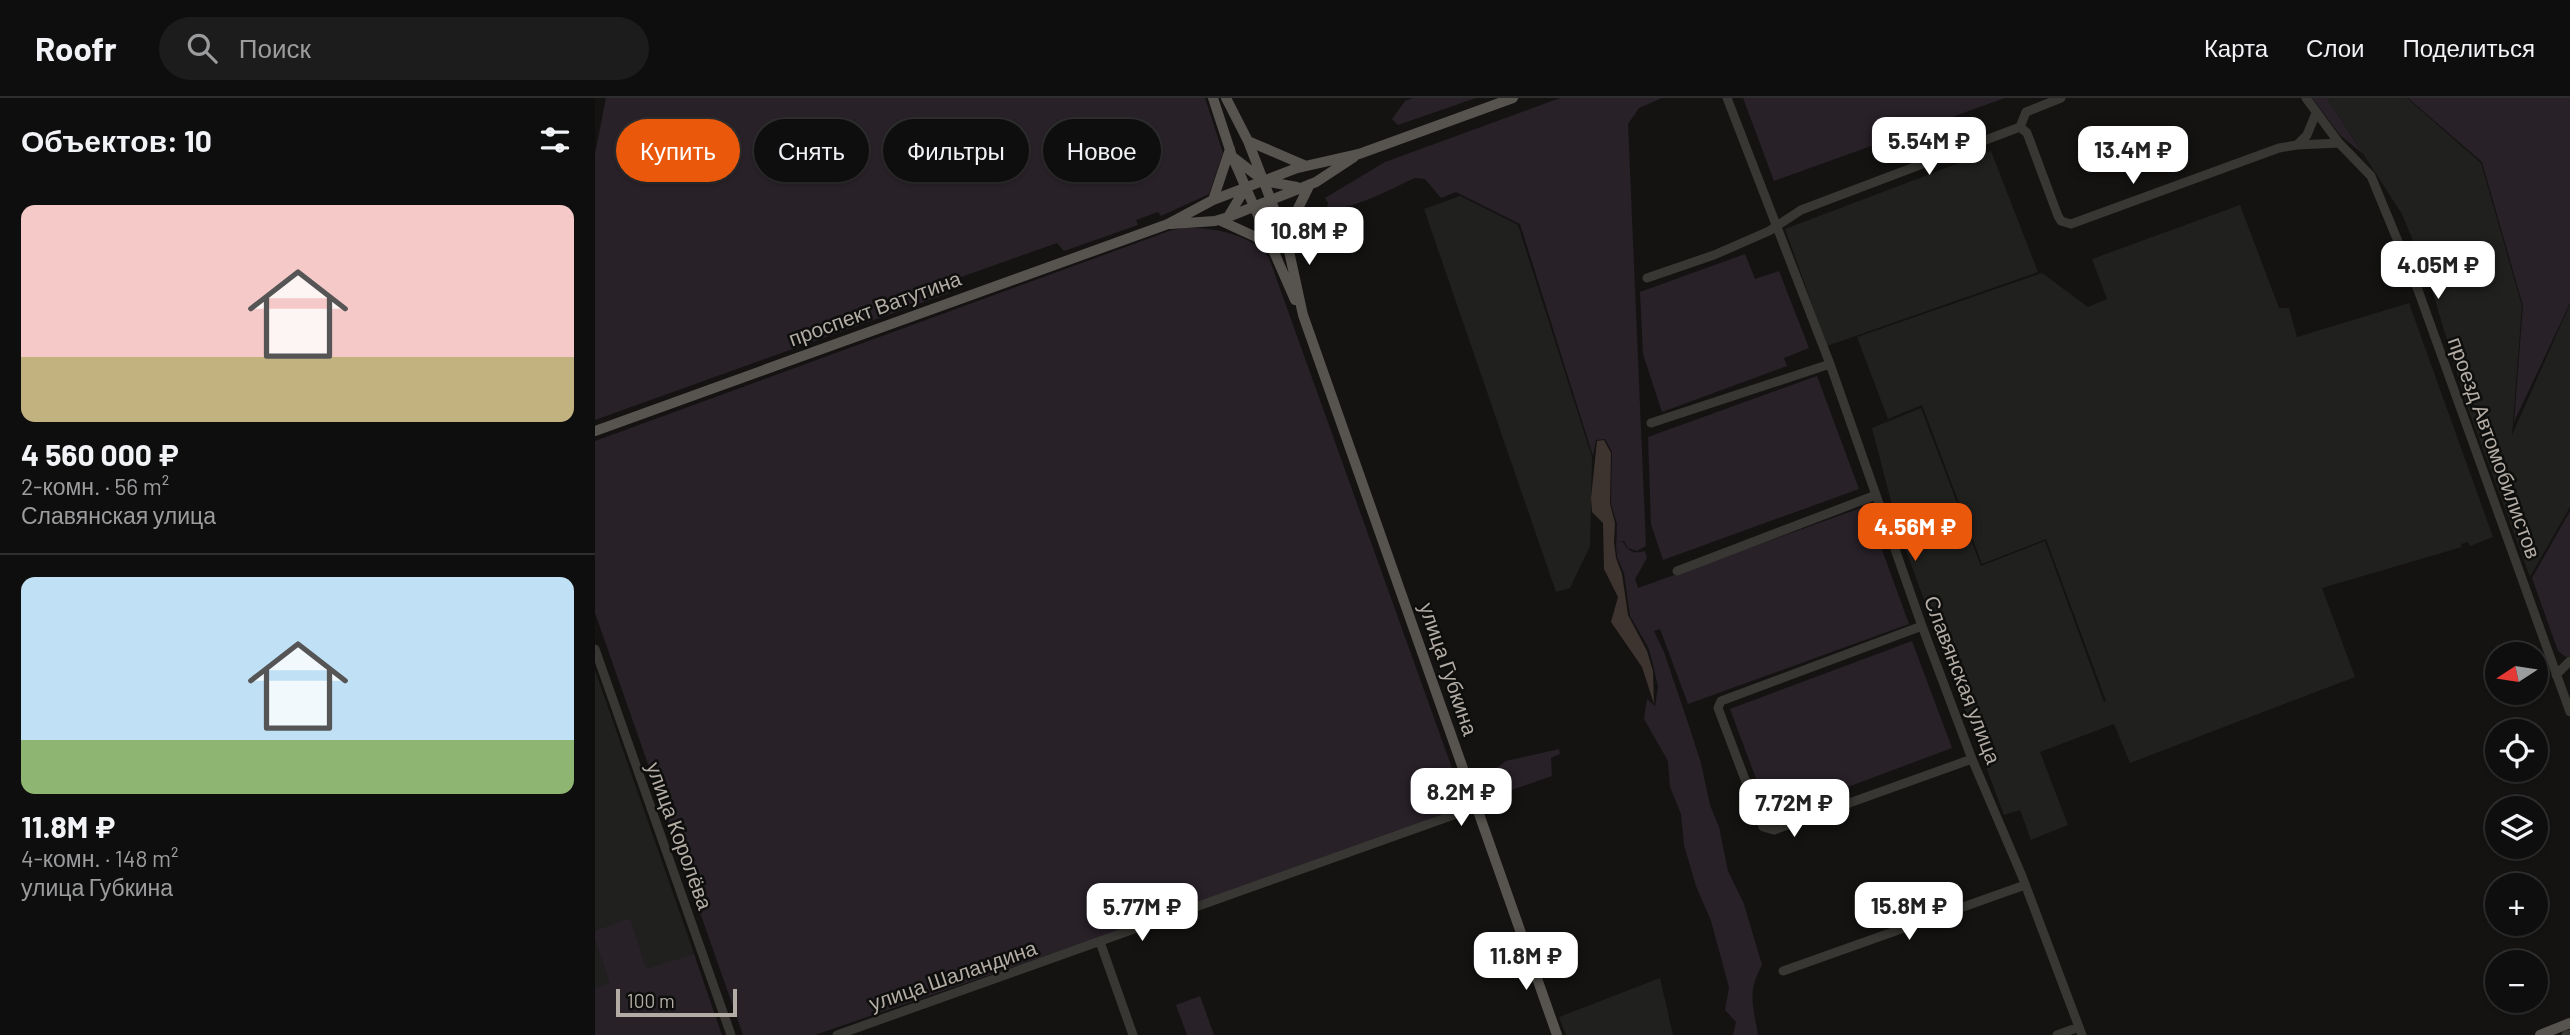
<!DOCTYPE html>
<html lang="ru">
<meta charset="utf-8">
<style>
body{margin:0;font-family:Barlow,sans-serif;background:#1d1c1c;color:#f1f3f6;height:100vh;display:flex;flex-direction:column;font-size:26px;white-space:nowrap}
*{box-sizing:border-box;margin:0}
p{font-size:23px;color:#9b9c9e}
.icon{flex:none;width:38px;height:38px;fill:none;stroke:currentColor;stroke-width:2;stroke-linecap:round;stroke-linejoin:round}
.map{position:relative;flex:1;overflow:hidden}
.drawer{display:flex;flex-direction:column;background:#0f0e0e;width:595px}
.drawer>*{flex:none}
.guide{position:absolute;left:21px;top:21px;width:665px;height:63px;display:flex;gap:14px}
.needle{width:46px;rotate:258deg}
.fabs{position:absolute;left:1890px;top:544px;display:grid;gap:14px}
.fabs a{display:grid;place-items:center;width:63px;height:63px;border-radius:50%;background:#0f0e0e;box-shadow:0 2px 5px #0004,0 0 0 2px #2f2e2e;font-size:35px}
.scale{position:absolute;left:21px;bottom:18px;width:121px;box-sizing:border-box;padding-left:7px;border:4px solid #b3aca5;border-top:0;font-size:19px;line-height:24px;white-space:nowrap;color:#b3aca5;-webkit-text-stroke:5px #0e0e0d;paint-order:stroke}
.price{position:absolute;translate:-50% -60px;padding:0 16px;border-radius:14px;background:#fff;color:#222;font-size:23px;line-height:46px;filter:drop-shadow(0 2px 4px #0008)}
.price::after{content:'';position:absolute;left:50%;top:42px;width:21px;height:16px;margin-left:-10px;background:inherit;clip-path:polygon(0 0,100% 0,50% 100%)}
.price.on{background:#ea580c;color:#fff}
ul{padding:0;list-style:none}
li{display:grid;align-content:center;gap:14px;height:371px;padding:0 21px}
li+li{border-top:2px solid #2f2e2e}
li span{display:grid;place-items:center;height:217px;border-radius:14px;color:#555}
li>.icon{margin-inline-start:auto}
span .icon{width:126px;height:126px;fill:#fffc;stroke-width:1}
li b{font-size:30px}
h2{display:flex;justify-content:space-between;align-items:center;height:84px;padding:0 21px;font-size:30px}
.chip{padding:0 24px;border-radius:32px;background:#0f0e0e;box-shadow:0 2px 5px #0004,0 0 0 2px #2f2e2e;font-size:24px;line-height:63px}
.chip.on{background:#ea580c;color:#fff}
header{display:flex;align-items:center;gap:42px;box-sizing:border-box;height:98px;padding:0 35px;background:#0f0e0e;border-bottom:2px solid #2f2e2e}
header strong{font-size:33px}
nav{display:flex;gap:38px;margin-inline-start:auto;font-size:24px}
.search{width:490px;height:63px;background:#1d1c1c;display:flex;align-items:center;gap:18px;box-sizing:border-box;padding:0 24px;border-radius:38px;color:#9b9c9e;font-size:26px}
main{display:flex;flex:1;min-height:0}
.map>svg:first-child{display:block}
.built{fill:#20201e}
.green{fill:#282128}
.water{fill:#3d332f}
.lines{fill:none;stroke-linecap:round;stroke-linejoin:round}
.minor{stroke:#383733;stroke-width:9}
.major{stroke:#575450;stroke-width:10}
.labels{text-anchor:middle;stroke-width:5;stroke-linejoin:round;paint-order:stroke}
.street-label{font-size:21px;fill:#b3aca5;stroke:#0e0e0d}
</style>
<header>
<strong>Roofr</strong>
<div class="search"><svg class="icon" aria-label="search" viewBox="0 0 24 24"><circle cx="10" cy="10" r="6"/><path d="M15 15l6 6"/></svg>Поиск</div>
<nav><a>Карта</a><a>Слои</a><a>Поделиться</a></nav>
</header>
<main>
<section class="drawer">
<h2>Объектов: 10<svg class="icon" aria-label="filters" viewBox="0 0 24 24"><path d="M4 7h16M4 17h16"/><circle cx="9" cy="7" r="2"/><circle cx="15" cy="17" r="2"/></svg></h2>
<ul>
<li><span style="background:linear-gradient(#f6c9c9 70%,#c2b280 0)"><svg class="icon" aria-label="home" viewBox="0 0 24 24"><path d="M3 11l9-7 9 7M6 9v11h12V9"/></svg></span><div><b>4 560 000 ₽</b><p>2-комн. · 56 m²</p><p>Славянская улица</p></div></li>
<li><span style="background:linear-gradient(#bfe0f5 75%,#8fb573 0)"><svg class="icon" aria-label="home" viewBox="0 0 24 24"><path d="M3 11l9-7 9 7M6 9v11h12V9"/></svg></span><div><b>11.8M ₽</b><p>4-комн. · 148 m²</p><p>улица Губкина</p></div></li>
</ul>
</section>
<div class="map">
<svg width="1975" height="937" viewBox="0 0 1975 937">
<rect width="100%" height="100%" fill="#141312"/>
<path class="built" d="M1732 0H1812L1886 65 1927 208 1917 337 1975 206V409L1935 479 1870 302 1834 182 1807 116Z
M1396 53 1443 174 1232 248 1190 131Z
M865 98 923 127 997 359 995 448 975 490 961 494 829 111Z
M1645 107 1684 210H1694L1702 239 1814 205 1898 439 1875 448 1873 444 1866 446 1867 449 1727 490 1760 579 1535 665 1519 626 1445 654 1473 727 1436 742 1425 712 1409 717 1304 434 1277 330 1326 310 1386 468 1450 443 1509 604 1511 603 1451 441 1387 466 1327 307 1293 321 1262 239 1447 175 1493 209 1512 201 1497 161Z
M0 572 101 861 0 893Z
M1065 880 1078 937H971L964 919Z"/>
<path class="green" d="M11 0H610L628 55 614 96 566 118 563 114 541 122 543 127 469 153 462 145 355 183 354 195 0 322V56Z
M818 0H881L803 27 797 21 810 3Z
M965 0H1067L1044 10 1033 26 1051 448 1042 453 1033 450 1029 443 1023 444H1028C1034 454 1039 456 1050 453L1052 460 1040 481 1043 490 1271 408 1314 526 1093 606 1065 531 1059 533 1069 554 1093 625 1106 665 1115 707 1124 729 1133 773 1149 806 1167 867C1152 894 1158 908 1163 937H1138L1141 924 1130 912 1134 890 1128 867 1116 823 1101 788 1089 747 1086 716 1075 689 1073 663 1049 621 1052 601 1060 608 1063 589 1058 566 1053 549 1035 518 1029 475 1022 459 1023 449 1021 456 1022 426 1016 406 1017 354 1010 341 1001 342 998 358 925 126 861 94 846 100 830 81 820 80C797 90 755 114 732 110L733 105 730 100 790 64Z
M1148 0H1410L1179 83Z
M1717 0H1732L1768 56 1745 37Z
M1813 0H1975V205L1919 324 1928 208 1887 64Z
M589 130C617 129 658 136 674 160L867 698V704L862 711 499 841 220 937H148L0 515V343L577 132Z
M1150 156 1160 181 1184 173 1214 250 1189 260 1192 268 1067 314 1048 256 1045 194Z
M1222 278 1264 391 1068 462 1056 426 1053 339Z
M1975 413V558L1971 559 1963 553 1937 480Z
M1317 543 1357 650 1175 718 1135 611Z
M964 651 965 656 956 660 957 678 914 693 909 690 902 670 911 663Z
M35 820 51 871 99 856 127 937H0V890L15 885 0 841V833Z
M605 898 619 937H592L581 907Z"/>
<path class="water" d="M1009 342 1016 355 1015 406 1020 425 1019 444 1021 460 1027 476 1033 517 1052 553 1058 573 1059 606 1047 569 1016 524 1023 499 1009 471 1008 425 997 414 996 400 1002 343Z"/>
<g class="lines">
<path class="minor" d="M1132 0 1235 266 1327 528 1377 661 1427 778 1487 937
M1711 0 1744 45 1776 78 1823 192 1975 614
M1425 29 1432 35 1463 118 1466 123 1476 126 1684 50 1702 47 1744 45
M1702 47 1712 37 1721 15
M1052 180 1119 157 1174 133 1206 112 1425 29 1431 14 1466 0
M1056 325 1235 266
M1082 473 1281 397
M1327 528 1126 603 1123 610 1168 729 1179 732 1377 661
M0 551 136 937
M1961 577 1975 563
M505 844 538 937
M1188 873 1430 787
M242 937 881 709
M1462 937 1484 929
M1971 937 1975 936"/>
<path class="major" d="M618 0 637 58 700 202
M631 0 653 43 692 144 708 217 962 937
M653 43 709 67
M639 60 669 83 702 89
M618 102 635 51
M633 119 651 89
M624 122 674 145
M576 126 620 123 633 119 721 84 759 59
M690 137 715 86
M0 333 573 126 618 102 702 70 764 56 918 0
M1945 937 1975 925"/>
</g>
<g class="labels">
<g class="street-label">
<text transform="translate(280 211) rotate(-20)" y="7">проспект Ватутина</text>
<text transform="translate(1899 350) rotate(70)" y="7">проезд Автомобилистов</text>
<text transform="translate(853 571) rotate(71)" y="7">улица Губкина</text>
<text transform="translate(1367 582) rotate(69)" y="7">Славянская улица</text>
<text transform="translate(84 738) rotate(70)" y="7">улица Королёва</text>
<text transform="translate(358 878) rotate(-19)" y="7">улица Шаландина</text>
</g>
</g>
</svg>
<div class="fabs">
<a><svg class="needle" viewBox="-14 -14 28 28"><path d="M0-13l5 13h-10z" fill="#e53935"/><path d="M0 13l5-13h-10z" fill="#9b9c9e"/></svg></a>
<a><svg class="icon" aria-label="locate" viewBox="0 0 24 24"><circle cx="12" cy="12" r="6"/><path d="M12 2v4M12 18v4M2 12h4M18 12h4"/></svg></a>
<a><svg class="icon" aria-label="layers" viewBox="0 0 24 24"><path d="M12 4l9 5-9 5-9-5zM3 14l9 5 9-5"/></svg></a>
<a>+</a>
<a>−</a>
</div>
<div class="scale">100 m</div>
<b class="price" style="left:1334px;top:79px">5.54M ₽</b>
<b class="price" style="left:1538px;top:88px">13.4M ₽</b>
<b class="price" style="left:714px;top:169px">10.8M ₽</b>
<b class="price" style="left:1843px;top:203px">4.05M ₽</b>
<b class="price on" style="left:1320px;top:465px">4.56M ₽</b>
<b class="price" style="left:866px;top:730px">8.2M ₽</b>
<b class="price" style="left:1199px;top:741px">7.72M ₽</b>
<b class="price" style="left:1314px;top:844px">15.8M ₽</b>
<b class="price" style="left:547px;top:845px">5.77M ₽</b>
<b class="price" style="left:931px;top:894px">11.8M ₽</b>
<div class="guide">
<a class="chip on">Купить</a>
<a class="chip">Снять</a>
<a class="chip">Фильтры</a>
<a class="chip">Новое</a>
</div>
</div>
</main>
